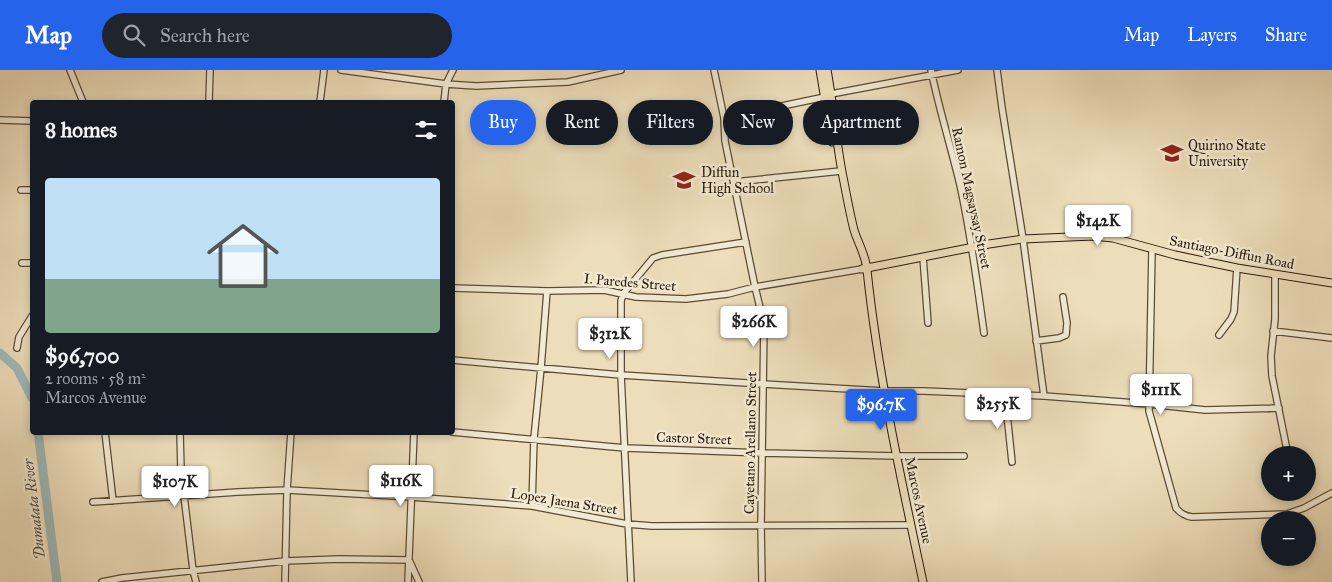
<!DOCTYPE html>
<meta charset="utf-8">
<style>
body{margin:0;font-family:"IM FELL Great Primer",serif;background:#20242c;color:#f1f3f6;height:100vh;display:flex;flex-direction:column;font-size:19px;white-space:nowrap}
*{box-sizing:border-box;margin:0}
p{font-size:16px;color:#9ea1a6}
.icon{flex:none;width:28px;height:28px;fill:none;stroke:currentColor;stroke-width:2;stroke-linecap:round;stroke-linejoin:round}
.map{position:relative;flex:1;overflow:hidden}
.panel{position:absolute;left:30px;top:30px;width:425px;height:335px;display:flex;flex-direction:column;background:#171b24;border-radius:5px;box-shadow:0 2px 8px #0003}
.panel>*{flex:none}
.banner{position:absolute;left:470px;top:30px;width:475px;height:45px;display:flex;gap:10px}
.tools{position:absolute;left:1261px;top:376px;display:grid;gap:10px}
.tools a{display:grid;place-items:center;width:55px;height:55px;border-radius:50%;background:#171b24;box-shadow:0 2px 8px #0003;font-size:25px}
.price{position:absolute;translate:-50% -42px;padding:0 11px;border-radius:5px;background:#fff;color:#222;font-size:16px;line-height:32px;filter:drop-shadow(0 1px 2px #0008)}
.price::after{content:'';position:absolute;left:50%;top:30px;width:15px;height:11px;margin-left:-8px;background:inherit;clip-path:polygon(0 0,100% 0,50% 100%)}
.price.on{background:#2563eb;color:#fff}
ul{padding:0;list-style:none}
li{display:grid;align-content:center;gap:10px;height:265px;padding:0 15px}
li span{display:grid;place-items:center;height:155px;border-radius:5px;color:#555}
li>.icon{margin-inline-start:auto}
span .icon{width:90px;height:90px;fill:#fffc;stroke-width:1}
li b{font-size:21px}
h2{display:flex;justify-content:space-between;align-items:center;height:60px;padding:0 15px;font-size:21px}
.chip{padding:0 18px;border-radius:22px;background:#171b24;box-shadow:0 2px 8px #0003;font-size:18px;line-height:45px}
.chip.on{background:#2563eb;color:#fff}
header{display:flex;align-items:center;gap:30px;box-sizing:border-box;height:70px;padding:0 25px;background:#2563eb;color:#fff}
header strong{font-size:24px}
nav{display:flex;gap:28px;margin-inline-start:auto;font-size:18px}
.search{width:350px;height:45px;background:#20242c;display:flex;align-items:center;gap:12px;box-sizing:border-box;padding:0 18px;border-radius:28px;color:#9ea1a6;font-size:19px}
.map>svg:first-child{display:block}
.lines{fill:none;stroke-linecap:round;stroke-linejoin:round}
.river{stroke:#9dbaba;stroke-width:9}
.minor-casing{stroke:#5b4a35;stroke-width:8}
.major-casing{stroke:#2a1908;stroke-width:9}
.minor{stroke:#f3ead3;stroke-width:5.5}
.major{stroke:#eddebb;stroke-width:7}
.labels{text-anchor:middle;stroke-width:5;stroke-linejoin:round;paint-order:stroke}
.poi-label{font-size:14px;fill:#2a1908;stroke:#f3ead3;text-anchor:start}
.street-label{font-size:14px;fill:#2a1908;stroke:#f3ead3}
.water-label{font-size:15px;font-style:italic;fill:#525146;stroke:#f3ead3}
</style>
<header>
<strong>Map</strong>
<div class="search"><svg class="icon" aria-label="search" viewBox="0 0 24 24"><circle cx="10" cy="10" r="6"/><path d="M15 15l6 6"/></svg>Search here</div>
<nav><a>Map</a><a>Layers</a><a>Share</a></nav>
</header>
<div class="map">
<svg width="1332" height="512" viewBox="0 0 1332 512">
<rect width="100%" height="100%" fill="#eddebb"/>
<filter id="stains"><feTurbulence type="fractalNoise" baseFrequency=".004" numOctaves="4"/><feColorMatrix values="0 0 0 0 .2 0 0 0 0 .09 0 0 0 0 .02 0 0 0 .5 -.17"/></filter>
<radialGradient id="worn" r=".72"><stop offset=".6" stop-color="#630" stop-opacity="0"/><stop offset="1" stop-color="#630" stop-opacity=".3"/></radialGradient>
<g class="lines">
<path class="river" d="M0 283 17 298 32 328
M38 362 57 512"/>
<g class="minor-casing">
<path id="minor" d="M70 0 83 32
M341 0 446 14 476 16 568 12 621 0
M714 0 724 48 725 71 755 217 764 254 761 455 762 512
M931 0C939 39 951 77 960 115 971 164 977 213 984 263
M997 0 1002 38 1023 169 1044 326
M209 32 210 0
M320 32 324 0
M444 32 446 14 453 0
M724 48 825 27 831 24 958 0
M0 50 32 51
M734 112 841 101
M21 120H32
M1152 179 1149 341 1176 438C1181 444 1185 446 1192 447L1287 444 1304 438 1332 423
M923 187 928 253
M22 193H32
M1275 204V249L1271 286 1272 306 1288 385
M452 218 547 221 604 220 636 227 686 229 728 224 755 217 862 199
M1273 261 1332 268
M1219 265 1231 249 1234 242 1237 198
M1036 271 1059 268 1066 265 1067 253 1063 227
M17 278 19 267 32 246
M452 290 621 305 763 314 884 321H924L1044 326 1149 334 1205 340 1279 338
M1005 325 1012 392
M105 362 113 431
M180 362 181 401 193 500 196 512
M452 362 625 378 763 383 897 386H964
M93 432 238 422 287 420 411 427 532 436 627 454 652 456 911 455
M532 436 534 368 541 298 547 221
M102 512 122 508 285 491 339 489 409 490 419 512
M285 512 287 420 291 362
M408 512 414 362
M631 512 621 305V231L623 224 653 188 662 185 746 172"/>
</g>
<g class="major-casing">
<path id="major" d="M820 0 832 72
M827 0C834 37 836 75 844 112 847 128 850 144 854 160 858 173 866 186 867 200 878 305 901 409 923 512
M862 199 989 174 1023 169 1093 166 1113 168 1175 185 1237 198 1332 213"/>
</g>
<use href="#minor" class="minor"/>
<use href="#major" class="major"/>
</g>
<defs>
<g id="university-bare" transform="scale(1.725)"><path d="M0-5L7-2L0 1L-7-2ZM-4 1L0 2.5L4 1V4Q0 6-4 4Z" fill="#8f2418" stroke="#f3ead3" stroke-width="2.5" paint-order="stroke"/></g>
<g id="school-bare" transform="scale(1.725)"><path d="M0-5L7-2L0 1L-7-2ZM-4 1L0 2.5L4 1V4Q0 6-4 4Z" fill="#8f2418" stroke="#f3ead3" stroke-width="2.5" paint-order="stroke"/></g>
</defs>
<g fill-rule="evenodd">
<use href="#university-bare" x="1172" y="83"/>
<use href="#school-bare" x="684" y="110"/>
</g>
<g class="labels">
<g class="poi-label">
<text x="1188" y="80">Quirino State<tspan x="1188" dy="16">University</tspan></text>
<text x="701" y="107">Diffun<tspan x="701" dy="16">High School</tspan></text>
</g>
<g class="street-label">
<text transform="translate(972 128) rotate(78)" y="5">Ramon Magsaysay Street</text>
<text transform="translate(1232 182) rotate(11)" y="5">Santiago-Diffun Road</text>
<text transform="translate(630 212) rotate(5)" y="5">I. Paredes Street</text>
<text transform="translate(694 368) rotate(2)" y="5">Castor Street</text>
<text transform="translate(750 373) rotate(-89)" y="5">Cayetano Arellano Street</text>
<text transform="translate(919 430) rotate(78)" y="5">Marcos Avenue</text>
<text transform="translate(564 431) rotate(9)" y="5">Lopez Jaena Street</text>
</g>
<g class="water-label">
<text transform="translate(34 439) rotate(-97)" y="5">Dumatata River</text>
</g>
</g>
<rect width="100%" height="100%" filter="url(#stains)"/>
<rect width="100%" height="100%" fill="url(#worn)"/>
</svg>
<div class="tools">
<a>+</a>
<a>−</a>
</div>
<b class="price" style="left:1098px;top:177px">$142K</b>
<b class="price" style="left:754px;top:278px">$266K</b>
<b class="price" style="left:610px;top:290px">$312K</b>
<b class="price" style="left:1161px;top:346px">$111K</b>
<b class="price" style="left:998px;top:360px">$255K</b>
<b class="price on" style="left:881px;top:361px">$96.7K</b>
<b class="price" style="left:401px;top:437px">$116K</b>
<b class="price" style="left:175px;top:438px">$107K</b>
<div class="banner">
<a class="chip on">Buy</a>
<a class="chip">Rent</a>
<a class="chip">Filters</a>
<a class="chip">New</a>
<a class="chip">Apartment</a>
</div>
<section class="panel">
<h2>8 homes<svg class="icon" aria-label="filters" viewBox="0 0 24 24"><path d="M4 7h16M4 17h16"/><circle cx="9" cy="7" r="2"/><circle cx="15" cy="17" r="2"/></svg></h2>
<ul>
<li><span style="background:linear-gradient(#bfe0f5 65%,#7fa58c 0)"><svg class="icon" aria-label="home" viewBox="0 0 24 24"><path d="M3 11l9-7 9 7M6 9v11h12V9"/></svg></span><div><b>$96,700</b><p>2 rooms · 58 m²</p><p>Marcos Avenue</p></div></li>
</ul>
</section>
</div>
